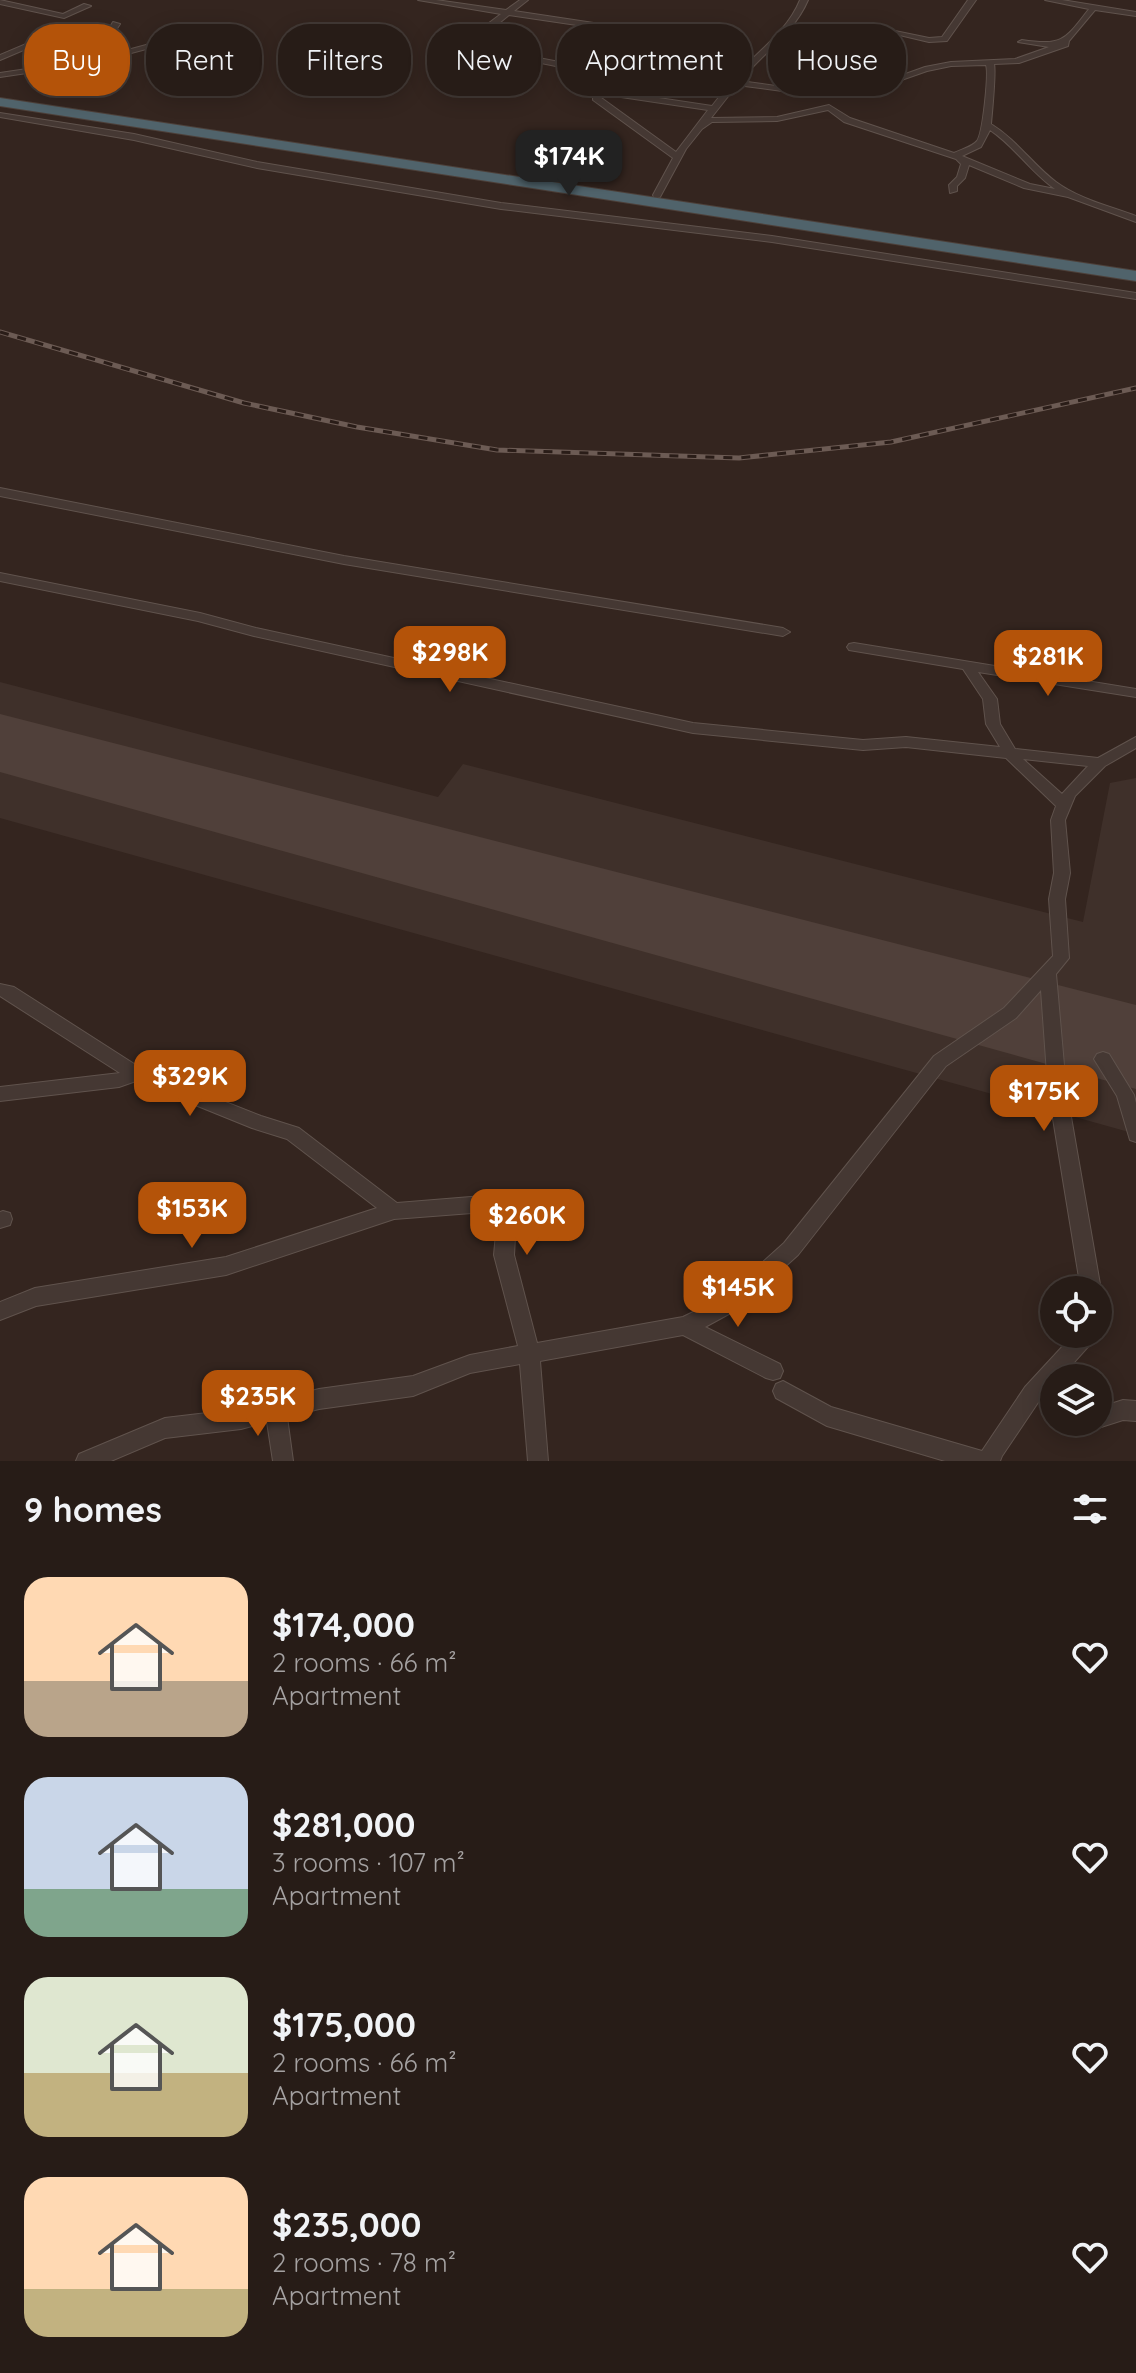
<!DOCTYPE html>
<meta charset="utf-8">
<style>
body{margin:0;font-family:Quicksand,sans-serif;background:#332924;color:#f1f3f6;height:100vh;display:flex;flex-direction:column;font-size:30px;white-space:nowrap}
*{box-sizing:border-box;margin:0}
p{font-size:26px;color:#a4a1a1}
.icon{flex:none;width:44px;height:44px;fill:none;stroke:currentColor;stroke-width:2;stroke-linecap:round;stroke-linejoin:round}
.map{position:relative;height:1461px;overflow:hidden}
.sheet{display:flex;flex-direction:column;background:#271c17;flex:1}
.sheet>*{flex:none}
.hud{position:absolute;left:24px;top:24px;width:1088px;height:72px;display:flex;gap:16px}
.buttons{position:absolute;left:1040px;top:1276px;display:grid;gap:16px}
.buttons a{display:grid;place-items:center;width:72px;height:72px;border-radius:50%;background:#271c17;box-shadow:0 4px 20px #0003,0 0 0 2px #433a36;font-size:40px}
.price{position:absolute;translate:-50% -68px;padding:0 18px;border-radius:16px;background:#b45309;color:#fff;font-size:26px;line-height:52px;filter:drop-shadow(0 2px 4px #0008)}
.price::after{content:'';position:absolute;left:50%;top:48px;width:24px;height:18px;margin-left:-12px;background:inherit;clip-path:polygon(0 0,100% 0,50% 100%)}
.price.selected{background:#222;color:#fff}
ul{padding:0;list-style:none}
li{display:flex;align-items:center;gap:24px;height:200px;padding:0 24px}
li span{display:grid;place-items:center;flex:none;width:224px;height:160px;border-radius:24px;color:#555}
li>.icon{margin-inline-start:auto}
span .icon{width:96px;height:96px;fill:#fffc;stroke-width:1}
li b{font-size:34px}
h2{display:flex;justify-content:space-between;align-items:center;height:96px;padding:0 24px;font-size:34px}
.pill{padding:0 28px;border-radius:32px;background:#271c17;box-shadow:0 4px 20px #0003,0 0 0 2px #433a36;font-size:28px;line-height:72px}
.pill.selected{background:#b45309;color:#fff}
.map>svg:first-child{display:block}
.airport{fill:#3f302a}
.lines{fill:none;stroke-linecap:round;stroke-linejoin:round}
.runway{fill:#50403a;fill-rule:evenodd}
.street-casing{stroke:#60534d;stroke-width:2}
.highway-casing{stroke:#4d403a;stroke-width:2}
.street{fill:#453833;fill-rule:evenodd}
.highway{fill:#50636b;fill-rule:evenodd}
.rail-casing{stroke:#6c5b54;stroke-width:5}
.rail{stroke:#2a1d18;stroke-width:3;stroke-dasharray:9;stroke-linecap:butt}
</style>
<div class="map">
<svg width="1136" height="1461" viewBox="0 0 1136 1461">
<rect width="100%" height="100%" fill="#34251f"/>
<path class="airport" d="M0 682 438 797 463 764 1083 922 1110 783 1136 778V1134L0 818Z"/>
<g class="lines">
<path class="runway" d="M0 714 1136 1005V1089L0 772Z"/>
<g class="street-casing">
<path id="street" d="M0 0 63 14 84 4 91 6 64 18 0 4Z
M418 0H436L506 10 520 0H528L514 11 700 39 733 49 734 57 750 61C769 43 790 25 800 0H808C794 33 762 54 740 81L797 89 872 86 925 67 951 62 1015 59 1049 47 1018 42 1022 40C1063 46 1065 40 1089 9L1045 0H1062L1136 12V16L1095 10 1069 41 1068 46 1019 63 994 64C996 72 992 113 991 124 1017 140 1033 165 1056 182 1079 199 1109 206 1136 216V222L1068 197 1024 188 969 165 965 178 957 186V191L950 193 949 185 957 177 961 164 956 159 844 122 828 110 777 121 712 122 702 129 686 149 660 197H654L653 195 673 158 593 100V92L584 87 594 76 590 73 492 53 462 51 465 41 501 14ZM509 15 699 43 726 52 727 60 747 65 726 88 590 68 492 49 470 47ZM986 65C989 73 983 133 977 141 972 147 962 149 954 153L850 118 829 105 777 117 711 118 737 85 797 93 873 90 927 71 951 66ZM601 74 723 92 712 106 599 89 593 86 603 76ZM601 94 708 110 676 152 600 97ZM990 130C1015 147 1031 172 1055 189L1030 184 962 156 981 147Z
M968 0H976L947 41 929 42 891 33 895 31 929 38 942 37Z
M113 22 120 24 114 33 40 43 0 60V55L38 39 109 29Z
M204 34H207V38L176 41 94 63 0 77V73L94 59 176 37Z
M0 113 134 134 257 162 501 203 772 236 1136 293V299L772 242 501 209 257 168 134 140 0 117Z
M0 488 344 556 783 628 790 632 783 636 344 564 0 496Z
M0 573 200 613 256 628 693 723 863 740 906 737 1000 747 986 724 983 699 963 669 849 650 847 647 849 644 854 643 1136 689V697L978 672 997 699 1000 724 1015 749 1098 758 1136 737V748L1105 766 1075 796 1065 820 1070 873 1065 899 1069 958 1056 974 1066 1088 1101 1290 1098 1296V1290H1081L1048 1088 1041 990 1016 1018 946 1066 798 1255 738 1309 705 1327 780 1364 783 1371 780 1378 773 1380 766 1378 683 1335 540 1361 548 1461H528L520 1364 470 1373 413 1396 319 1409 287 1417 293 1461H273L267 1422 241 1429 165 1438 111 1461H76L79 1454 165 1418 241 1409 319 1389 413 1376 470 1355 518 1346 494 1255 498 1211 394 1219 226 1275 36 1306 0 1320V1302L35 1288 226 1257 377 1208 287 1139 252 1128 136 1081 119 1087 0 1101V1087L120 1073 0 996V984L14 987 142 1069 261 1116 299 1128 397 1203 508 1194 515 1196 517 1202 514 1255 537 1343 683 1317 724 1297 784 1243 934 1056 1004 1008 1053 956 1049 899 1054 873 1051 820 1056 806 1006 758 906 747 863 750 693 733 254 636 198 621 0 581ZM1023 759 1088 766 1062 794Z
M1103 1052 1109 1054 1134 1095 1136 1103V1142L1130 1140 1117 1096 1094 1059 1097 1054Z
M3 1211 10 1213 12 1219 10 1225 0 1228V1212Z
M1074 1334H1097L1094 1340 1060 1378H1054V1385L1039 1401 1002 1456 1000 1461H945L827 1426 776 1398 773 1391 776 1384 783 1381 831 1407 982 1451 1025 1387Z
M1123 1400 1136 1401V1421L1123 1420 1098 1428 1091 1425 1089 1422H1098V1408Z"/>
</g>
<g class="highway-casing">
<path id="highway" d="M0 98 1136 271V281L0 106Z"/>
</g>
<use href="#street" class="street"/>
<use href="#highway" class="highway"/>
<g class="rail-casing">
<path id="rail" d="M0 332 244 403 357 427 497 450 739 458 891 442 1136 388"/>
</g>
<use href="#rail" class="rail"/>
</g>
</svg>
<div class="buttons">
<a><svg class="icon" aria-label="locate" viewBox="0 0 24 24"><circle cx="12" cy="12" r="6"/><path d="M12 2v4M12 18v4M2 12h4M18 12h4"/></svg></a>
<a><svg class="icon" aria-label="layers" viewBox="0 0 24 24"><path d="M12 4l9 5-9 5-9-5zM3 14l9 5 9-5"/></svg></a>
</div>
<b class="price selected" style="left:569px;top:198px">$174K</b>
<b class="price" style="left:450px;top:694px">$298K</b>
<b class="price" style="left:1048px;top:698px">$281K</b>
<b class="price" style="left:190px;top:1118px">$329K</b>
<b class="price" style="left:1044px;top:1133px">$175K</b>
<b class="price" style="left:192px;top:1250px">$153K</b>
<b class="price" style="left:527px;top:1257px">$260K</b>
<b class="price" style="left:738px;top:1329px">$145K</b>
<b class="price" style="left:258px;top:1438px">$235K</b>
<div class="hud">
<a class="pill selected">Buy</a>
<a class="pill">Rent</a>
<a class="pill">Filters</a>
<a class="pill">New</a>
<a class="pill">Apartment</a>
<a class="pill">House</a>
</div>
</div>
<section class="sheet">
<h2>9 homes<svg class="icon" aria-label="filters" viewBox="0 0 24 24"><path d="M4 7h16M4 17h16"/><circle cx="9" cy="7" r="2"/><circle cx="15" cy="17" r="2"/></svg></h2>
<ul>
<li><span style="background:linear-gradient(#ffd9b3 65%,#b9a48a 0)"><svg class="icon" aria-label="home" viewBox="0 0 24 24"><path d="M3 11l9-7 9 7M6 9v11h12V9"/></svg></span><div><b>$174,000</b><p>2 rooms · 66 m²</p><p>Apartment</p></div><svg class="icon" aria-label="heart" viewBox="0 0 24 24"><path d="M12 20l-8-8c-3-5 5-10 8-4 3-6 11-1 8 4z"/></svg></li>
<li><span style="background:linear-gradient(#c9d6e8 70%,#7fa58c 0)"><svg class="icon" aria-label="home" viewBox="0 0 24 24"><path d="M3 11l9-7 9 7M6 9v11h12V9"/></svg></span><div><b>$281,000</b><p>3 rooms · 107 m²</p><p>Apartment</p></div><svg class="icon" aria-label="heart" viewBox="0 0 24 24"><path d="M12 20l-8-8c-3-5 5-10 8-4 3-6 11-1 8 4z"/></svg></li>
<li><span style="background:linear-gradient(#dfe7d0 60%,#c2b280 0)"><svg class="icon" aria-label="home" viewBox="0 0 24 24"><path d="M3 11l9-7 9 7M6 9v11h12V9"/></svg></span><div><b>$175,000</b><p>2 rooms · 66 m²</p><p>Apartment</p></div><svg class="icon" aria-label="heart" viewBox="0 0 24 24"><path d="M12 20l-8-8c-3-5 5-10 8-4 3-6 11-1 8 4z"/></svg></li>
<li><span style="background:linear-gradient(#ffd9b3 70%,#c2b280 0)"><svg class="icon" aria-label="home" viewBox="0 0 24 24"><path d="M3 11l9-7 9 7M6 9v11h12V9"/></svg></span><div><b>$235,000</b><p>2 rooms · 78 m²</p><p>Apartment</p></div><svg class="icon" aria-label="heart" viewBox="0 0 24 24"><path d="M12 20l-8-8c-3-5 5-10 8-4 3-6 11-1 8 4z"/></svg></li>
</ul>
</section>
